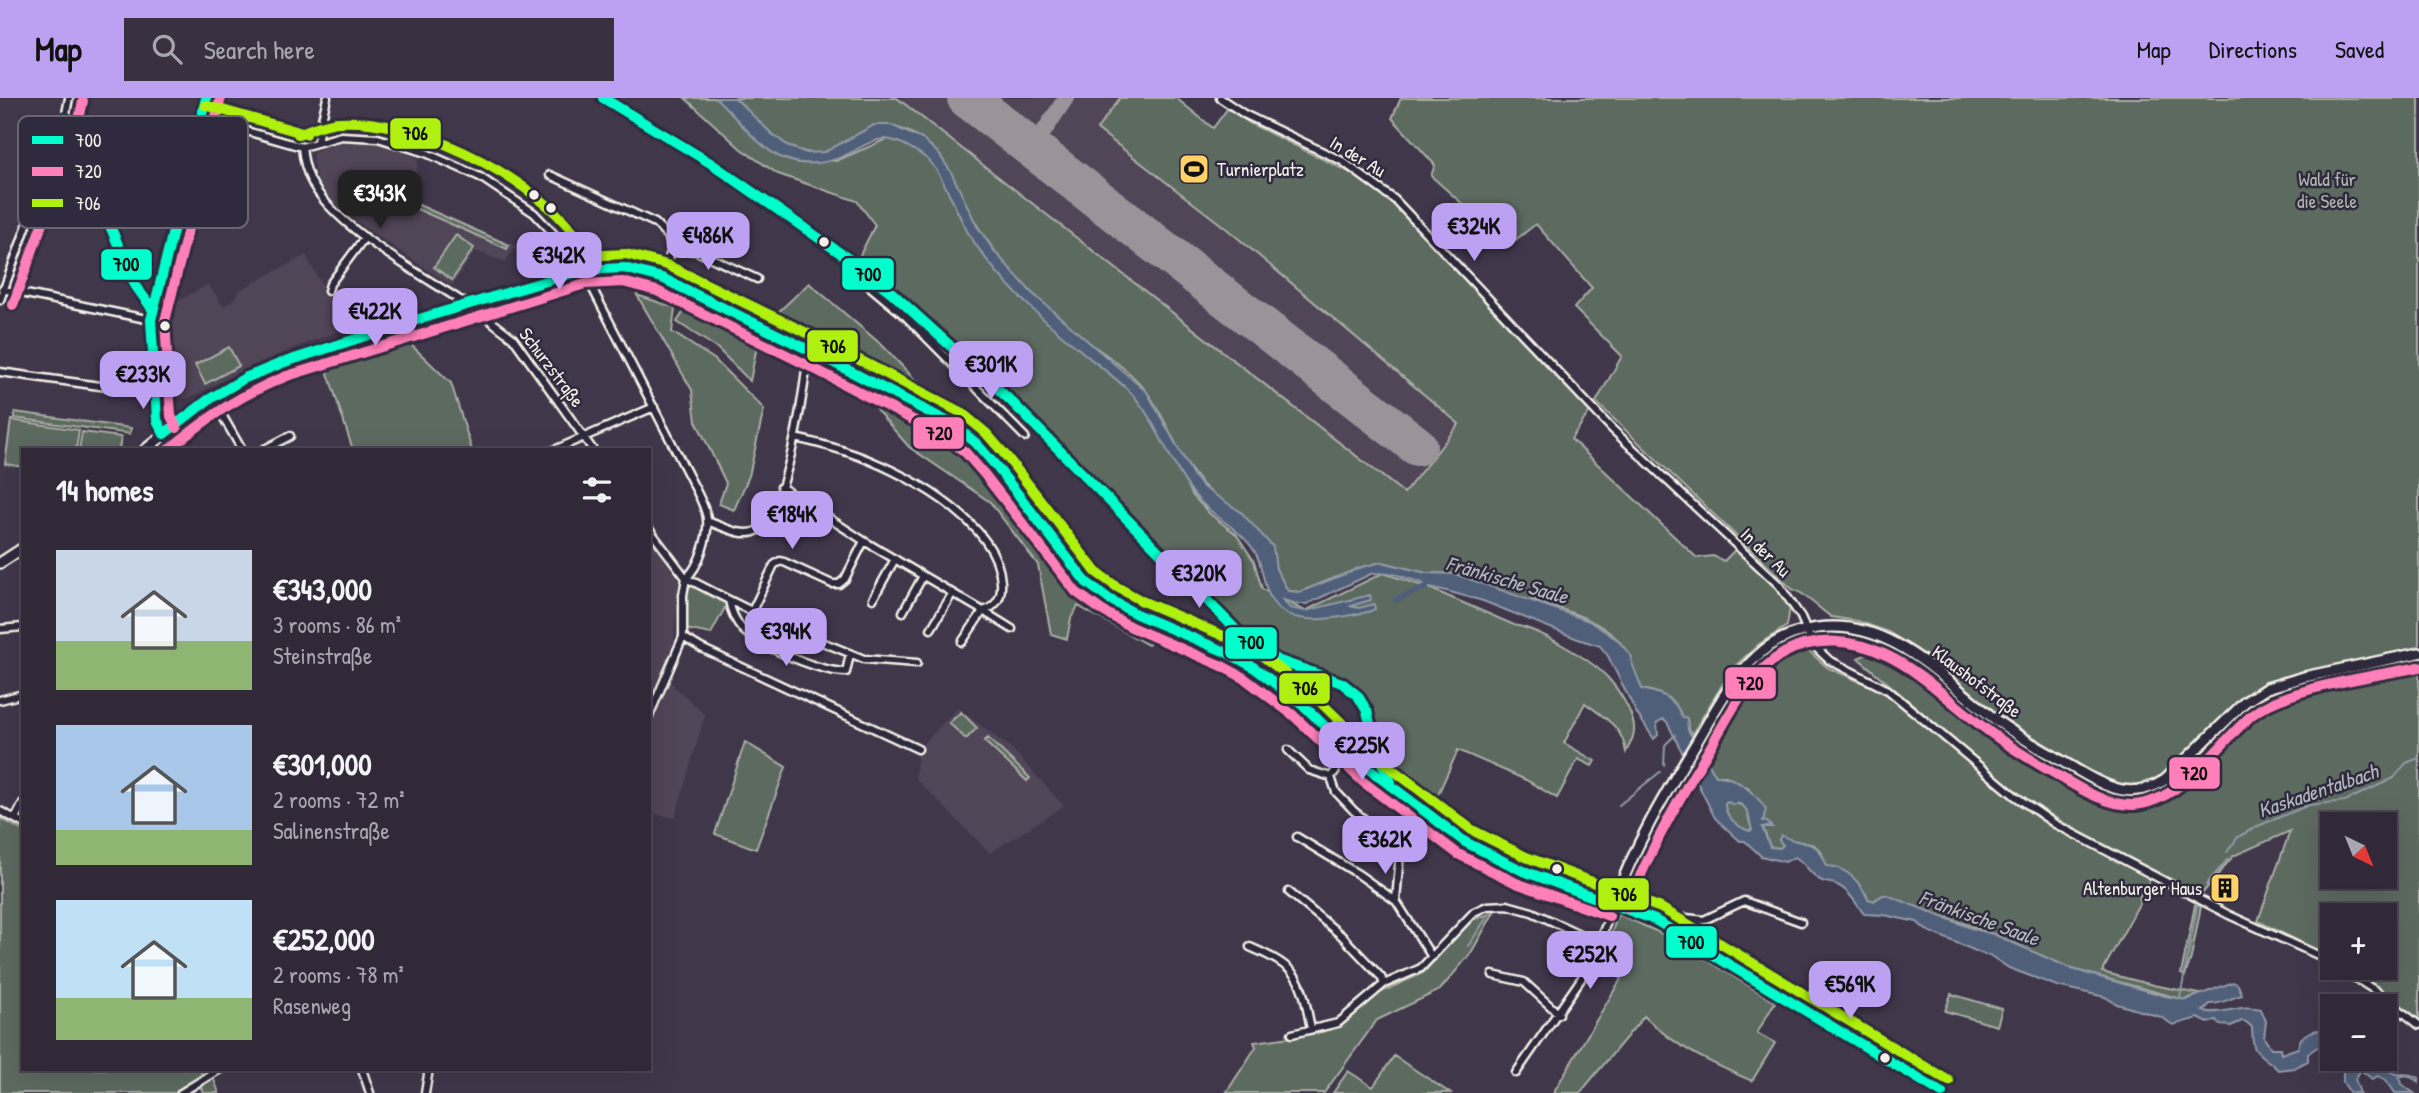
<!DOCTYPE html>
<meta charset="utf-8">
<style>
body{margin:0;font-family:"Patrick Hand",sans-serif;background:#393140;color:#f1f3f6;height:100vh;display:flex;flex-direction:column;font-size:26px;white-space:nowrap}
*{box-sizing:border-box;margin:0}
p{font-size:23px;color:#a8a6ae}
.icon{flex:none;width:38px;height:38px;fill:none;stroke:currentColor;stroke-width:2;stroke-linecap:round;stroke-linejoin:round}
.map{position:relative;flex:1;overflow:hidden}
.sheet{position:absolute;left:21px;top:350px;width:630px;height:623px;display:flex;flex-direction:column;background:#312938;border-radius:0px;box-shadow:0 7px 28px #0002,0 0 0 2px #4c4553}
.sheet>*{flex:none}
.needle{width:46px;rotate:137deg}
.fabs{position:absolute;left:2320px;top:714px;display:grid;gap:14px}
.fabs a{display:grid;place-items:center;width:77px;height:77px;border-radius:0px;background:#312938;box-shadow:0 7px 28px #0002,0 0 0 2px #4c4553;font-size:35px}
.price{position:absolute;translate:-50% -60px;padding:0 16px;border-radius:14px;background:#bca0f2;color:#111;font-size:23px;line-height:46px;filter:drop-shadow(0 2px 4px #0008)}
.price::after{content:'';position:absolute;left:50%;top:42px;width:21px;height:16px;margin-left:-10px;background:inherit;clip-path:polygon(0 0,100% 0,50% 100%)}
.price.active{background:#222;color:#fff}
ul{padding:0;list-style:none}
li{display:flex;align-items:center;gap:21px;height:175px;padding:0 35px}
li span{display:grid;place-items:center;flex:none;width:196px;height:140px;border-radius:0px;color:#555}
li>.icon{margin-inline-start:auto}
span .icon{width:84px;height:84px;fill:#fffc;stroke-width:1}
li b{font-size:30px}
h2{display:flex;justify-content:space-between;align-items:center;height:84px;padding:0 35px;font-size:30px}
header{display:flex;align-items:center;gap:42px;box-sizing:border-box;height:98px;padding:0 35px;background:#bca0f2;color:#111}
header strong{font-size:33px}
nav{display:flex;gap:38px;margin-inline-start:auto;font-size:24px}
.search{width:490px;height:63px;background:#393140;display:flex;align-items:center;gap:18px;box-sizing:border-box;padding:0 24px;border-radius:0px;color:#a8a6ae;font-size:26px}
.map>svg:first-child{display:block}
.built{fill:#514458}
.green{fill:#5d6b61;stroke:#a8aea4;stroke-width:2;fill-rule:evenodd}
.water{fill:#505f7a;stroke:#9299a6;stroke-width:2;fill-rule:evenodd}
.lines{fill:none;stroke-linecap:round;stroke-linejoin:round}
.stream{stroke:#9299a6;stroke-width:2}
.canal{stroke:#505f7a;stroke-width:6}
.taxiway{stroke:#9a949a;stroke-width:16}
.runway{stroke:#9a949a;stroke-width:40}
.street-casing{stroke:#f4f1e8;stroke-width:11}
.secondary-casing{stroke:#f4f1e8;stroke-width:14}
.street{stroke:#2f2a3d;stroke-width:6}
.secondary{stroke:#2f2a3d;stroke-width:9}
.bus-1-casing{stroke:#2f2a3d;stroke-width:16}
.bus-2-casing{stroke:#2f2a3d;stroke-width:16}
.bus-3-casing{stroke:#2f2a3d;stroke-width:16}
.bus-1{stroke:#0fc;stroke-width:10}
.bus-2{stroke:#ff80b9;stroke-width:10}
.bus-3{stroke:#b0f010;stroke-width:10}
.bus-dot{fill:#f4f1e8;stroke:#2f2a3d;stroke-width:2.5}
.labels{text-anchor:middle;stroke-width:5;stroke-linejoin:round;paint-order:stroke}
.street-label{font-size:19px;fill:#f4f1e8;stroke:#2f2a3d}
.poi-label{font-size:19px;fill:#f4f1e8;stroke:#2f2a3d;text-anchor:start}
.park-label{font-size:19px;fill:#b0b5ab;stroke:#2f2a3d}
.water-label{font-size:21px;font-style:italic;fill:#b2b7bc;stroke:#2f2a3d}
.key{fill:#2f2a3d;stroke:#6a6670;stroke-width:2}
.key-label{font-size:19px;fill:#f4f1e8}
.line-badge{stroke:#2f2a3d;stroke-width:2.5}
.pale-badge-label{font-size:19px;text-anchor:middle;font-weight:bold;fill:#111}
</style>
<header>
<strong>Map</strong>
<div class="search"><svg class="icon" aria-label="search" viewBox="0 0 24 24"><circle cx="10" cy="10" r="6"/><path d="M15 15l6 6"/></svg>Search here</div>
<nav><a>Map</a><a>Directions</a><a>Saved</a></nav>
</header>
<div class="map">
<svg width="2419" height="995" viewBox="0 0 2419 995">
<rect width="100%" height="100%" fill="#41374b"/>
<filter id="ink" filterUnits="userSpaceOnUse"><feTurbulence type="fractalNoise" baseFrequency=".0143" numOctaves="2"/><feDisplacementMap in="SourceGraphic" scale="14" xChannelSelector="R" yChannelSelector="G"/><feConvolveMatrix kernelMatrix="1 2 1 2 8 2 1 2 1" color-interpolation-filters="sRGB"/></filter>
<g filter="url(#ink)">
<path class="built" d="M897 0H1120L1097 31 1227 131 1459 327 1403 395Z
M345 43 378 44 418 60 414 104 516 148 505 164 475 153 452 188 357 124 332 104 319 87 314 70 313 56 324 48Z
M306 157 345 231 296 249 244 271 189 300 162 301V213L208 186 223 208 231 204 240 192Z
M649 437 679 482 670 584 705 617 675 720 649 715Z
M958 610 1013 652 1064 708 990 755 915 680 918 651Z"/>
<path class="green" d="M685 0H723L790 58 836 63 896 37 929 57 989 158 1136 294 1193 398 1210 416 1236 436 1254 463 1262 491 1305 513 1383 475 1429 490 1514 527C1539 531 1592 562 1608 580 1619 592 1632 613 1634 628 1635 638 1630 646 1626 654 1622 628 1605 620 1585 605L1564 645 1595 663 1592 668 1578 661 1557 700 1526 682 1458 652 1430 714 1385 675 1364 605 1337 583 1278 558 1253 540 1065 359 853 171 875 127 857 103 778 76 741 51Z
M735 0H897L1404 395 1459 326 1227 131 1097 31 1120 0H1176L1213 30 1228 10 1249 25 1351 75 1389 100 1590 313 1571 341 1697 460 1713 458 1724 463 1736 451 1777 489 1790 509 1787 528 1759 546 1732 571 1692 636 1688 632 1687 620 1682 619C1675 599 1661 595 1642 591 1633 575 1631 556 1618 542 1597 520 1562 512 1534 502L1528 503 1455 476 1426 475 1382 464 1362 469 1300 494 1288 493 1276 471 1215 398C1182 373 1172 330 1149 297 1132 273 1103 255 1080 238 1042 207 1005 172 979 130 960 102 954 67 927 45 867 0 851 64 805 54 776 48 756 19 735 0Z
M1401 0H2419V550L2283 579 2250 595 2162 678 2150 685 2137 688 2118 686 2094 676 2001 619 1923 556 1888 534 1858 523 1831 519 1801 495 1792 491 1596 304 1622 258 1574 210 1592 190 1536 126 1509 147 1431 78 1435 67 1392 20Z
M412 104 509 147 507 151 410 108Z
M456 137 474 150 452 182 434 169Z
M809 185 883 248 959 328 1003 367 1110 497 1167 530 1148 547 1078 508 1071 520 1067 541 1051 536 1038 467 990 404 909 349 868 302 769 247 757 248 750 283 717 250 677 224 688 207 754 237Z
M374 192 405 215 347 230Z
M637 197 675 210 672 234 714 261 764 311 749 378 734 412 719 406 726 385 696 323 692 292Z
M405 241 451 285 472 352H353L325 266Z
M229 249 239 268 205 286 195 267Z
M15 314 131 330 130 336 14 320Z
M11 322 79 332 76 352H23V369L5 366Z
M82 334 121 339 119 352H79Z
M686 480 729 502 711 536 685 531Z
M1793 543 1803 548 1828 570 1886 595 1893 600 2020 707 2048 727 2151 779 2140 798 2139 806 2102 874 2153 887 2200 896 2185 902 2072 871 1993 836 1883 797 1873 803 1868 801 1866 796 1827 769 1821 753 1814 747 1788 741 1779 742 1783 747 1780 750 1770 749 1749 691 1726 678H1716L1702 654C1705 642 1713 630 1719 619 1735 590 1756 548 1793 543Z
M1879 551 1949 587 1964 600 2116 694 2167 684 2254 602 2286 587 2419 558V922L2352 870H2385V817H2333V860L2258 823 2290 733 2233 758 2201 797 2069 728 2022 699 1858 560ZM2333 726H2385V779H2333Z
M961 614 977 630 966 641 949 625Z
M988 640 1030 680 1027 683 984 643Z
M745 644 786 669 756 751 715 736Z
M1729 704C1753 708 1745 714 1752 731L1749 733C1737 729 1724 718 1725 705Z
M0 720 23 733V971H200L202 977 176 995H0Z
M2195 807 2201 808 2191 860 2185 878 2181 876Z
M1494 814 1471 855 1440 892 1377 922 1324 995H1226L1256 949 1254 944 1319 935 1343 926 1377 896 1423 875 1472 822Z
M1618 816 1669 839 1775 904 1757 935 1775 945 1752 983C1711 965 1676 950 1644 918L1580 995H1553L1621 881 1602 864Z
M1951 896 2002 911 1997 928 1945 913Z
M1394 958 1450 995H1333L1348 973 1373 989Z
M212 976 219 995H203L199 983Z"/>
<path class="water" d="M716 0H735L772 36 790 49 807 55 825 54 874 27H891L924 42 939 56 951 74 977 128 995 154 1032 195 1147 294 1193 377 1203 389 1241 414 1273 449 1276 471 1288 493 1300 494 1362 469 1382 464 1426 475 1455 476 1589 523 1618 542 1632 559 1631 562 1642 591C1662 596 1674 598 1682 619L1687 620 1688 632 1716 678C1735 677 1756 696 1766 711L1763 723 1767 724 1772 729H1762L1770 749 1780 750 1783 747 1779 742 1781 737C1805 751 1815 736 1827 768 1846 768 1861 785 1868 801L1874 803 1883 797H1887L1971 830 1993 836 2072 871 2165 898 2186 902 2233 884 2238 887 2242 897C2229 900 2224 906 2210 906L2203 913C2222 918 2242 905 2261 911L2266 923 2264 940 2271 950H2280L2281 956 2298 950C2299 934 2318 929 2333 934V952C2322 945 2317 948 2308 956V963L2294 970 2278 972C2275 969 2273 966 2269 964 2252 951 2253 951 2252 929L2246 924 2242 923 2231 928 2220 927 2216 922 2208 925 2198 920 2173 927 2161 919 2117 906 2105 899 2057 888 2009 870 1989 857H1985L1926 832 1917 824 1884 817 1864 816C1856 806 1849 792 1837 787 1828 783 1823 786 1816 779 1808 773 1804 764 1795 759L1785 764 1761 758 1745 743H1740L1715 720 1667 624 1663 621 1657 625 1658 637 1654 641 1636 614 1608 558 1600 548 1578 541 1483 503 1439 491 1429 490 1422 485 1394 476 1373 475 1307 506H1297L1283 502 1290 510 1305 513 1370 497 1371 502 1350 508 1359 510 1374 506 1375 511 1368 514C1340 519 1293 532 1273 504 1262 489 1264 469 1255 454 1241 431 1214 420 1197 400 1170 369 1156 319 1129 293 1114 278 1096 266 1080 252 1038 218 995 180 967 133 958 117 939 68 926 60 915 52 897 41 883 41 872 42 863 48 854 53 830 66 804 71 778 58 756 46 734 17 716 0ZM1729 704 1733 707 1737 705C1751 710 1748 720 1752 732L1749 733C1738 729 1724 718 1725 705Z
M2343 961C2357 960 2368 964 2382 967 2387 968 2391 975 2397 976 2407 977 2409 975 2419 980V984L2407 977 2399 979 2401 986 2414 995H2395L2386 982 2378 978 2372 981 2361 972 2355 981 2360 995H2350L2343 984Z"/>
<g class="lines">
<path class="stream" d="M1664 667 1665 647 1675 637
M1619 707 1660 674
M2227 754 2238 739 2258 728 2309 707 2345 703 2394 680 2406 665 2419 660
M2206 787 2228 761
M1468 848 1489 816
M2180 900 2197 808"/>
<path class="canal" d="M1396 502 1426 489"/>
<path class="taxiway" d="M1033 50 1066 0"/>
<path class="runway" d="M967 0 1417 348"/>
<g class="street-casing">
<path id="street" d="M603 0 712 66 846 159 891 194 1010 302 1244 540C1257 550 1270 559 1285 566 1315 578 1359 580 1368 618 1370 625 1369 632 1366 638 1358 655 1340 664 1331 679L1336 694 1354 713 1396 746 1400 755 1396 803
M1220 0 1244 16 1342 63 1395 102 1612 331 1779 487 1801 519 1813 547 1829 562 1888 592 2015 698 2055 726 2229 817 2320 858 2333 866
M201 20 302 49
M65 21 135 187 153 212
M317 43 327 0
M302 49 341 38 378 40 426 55 480 79 534 115 571 154 583 172 697 394C701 402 706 412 707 421 709 437 699 470 686 480
M302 49C303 60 305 70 310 81 331 127 417 174 460 202L469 205
M550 77 655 125 668 138 672 151
M846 159 849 171 905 218 1025 339
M662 180 672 151 696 153 757 181
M2 191 151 222
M328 193 330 186 365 139
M0 202 65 21 69 0
M478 213 513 240 593 352
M0 274 157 296
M218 310 242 352
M795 340C812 344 830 348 847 354 899 371 998 422 1001 484 1002 499 997 509 983 513
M174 352 157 322 151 222 206 0
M263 352 290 338
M554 352 654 309
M781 389 864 443 983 513 962 544
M707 423C722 428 744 441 758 432 786 415 803 297 807 264L811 253
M649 431 686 480 729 502 780 527 864 561 917 565
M873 501 895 461
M729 502C731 514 735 523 743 532 760 549 822 574 846 574L850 556
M752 513 774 467 780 463 784 464 832 486H839L845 481 864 443
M983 513 1012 531
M903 514 923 478
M0 531 23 529
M931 531 952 496
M683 539 701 550 918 651
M0 602 23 596
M649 618 683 539V497L686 480
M1334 636 1355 637 1368 626
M1288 652 1309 672 1331 679
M0 713 23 725
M15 721 23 705
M1297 739 1358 776 1396 803 1432 859
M1289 794 1342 838 1381 879 1384 886
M1655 822 1668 818 1704 822 1744 803 1801 824
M1250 849C1301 871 1301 880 1311 931
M2339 870 2376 893 2419 927
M1493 877 1524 884 1559 916
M1292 936 1338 925 1384 886 1421 870 1474 814 1487 808 1507 807 1532 814 1599 845
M362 971 370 995
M1516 975 1581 881 1599 845 1614 805
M181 995 220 971
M425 995 429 971"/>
</g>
<g class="secondary-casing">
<path id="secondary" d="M145 352 208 302 245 280 282 265 583 172 624 170 662 180 811 253 954 327 976 345 996 368 1086 484 1109 501 1136 516 1228 555 1252 568 1302 606 1370 672 1465 744 1521 772 1614 805 1655 822 1942 995
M0 465 23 450
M1370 625 1377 655 1390 683
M1614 805C1635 746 1664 698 1696 645 1714 615 1730 582 1757 558 1774 542 1795 533 1818 530 1891 520 1943 582 1996 622 2021 641 2050 656 2077 672 2108 690 2132 703 2165 682L2245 604 2267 590 2304 579 2419 555"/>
</g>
<use href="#street" class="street"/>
<use href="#secondary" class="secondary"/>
<g class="bus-1-casing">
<path id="bus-1" d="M603 0 712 66 846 159 891 194 1010 302 1244 540 1277 562 1342 585 1358 598 1367 613 1377 655 1391 684
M65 21 135 187 153 212
M164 336 208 302 245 280 282 265 399 227 583 172 624 170 662 180 811 253 954 327 976 345 996 368 1086 484 1109 501 1136 516 1228 555 1252 568 1302 606 1370 672 1465 744 1521 772 1655 822 1942 995
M164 336 157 322 151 222 206 0"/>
</g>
<g class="bus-2-casing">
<path id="bus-2" d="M13 207 78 26 83 3
M177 330 171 318 165 223 220 3
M168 352C209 319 237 298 287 278L585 186 623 184 657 193 805 266 946 339 966 355 985 377 1076 494 1101 512 1131 529 1222 568 1244 580 1293 617 1362 683 1458 756 1516 785 1609 818
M1627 810C1648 755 1676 705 1707 655 1728 620 1747 576 1784 555 1816 538 1854 541 1886 557 1916 571 1941 595 1967 616 1991 637 2018 654 2045 670 2072 685 2101 707 2132 707 2180 706 2218 646 2252 617 2283 590 2376 578 2419 569"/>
</g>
<g class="bus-3-casing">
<path id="bus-3" d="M205 7 306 36
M298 36C311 31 325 25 339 24 406 20 491 62 542 103 564 120 580 142 595 164
M582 158 626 156 667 167 817 240 962 315 986 335 1007 359 1096 474 1117 489 1142 503 1233 542 1260 556 1312 596 1379 661 1472 732 1526 759 1661 810 1949 983"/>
</g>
<use href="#bus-1" class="bus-1"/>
<use href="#bus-2" class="bus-2"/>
<use href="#bus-3" class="bus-3"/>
</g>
</g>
<defs>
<g id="stadium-square" transform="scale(1.575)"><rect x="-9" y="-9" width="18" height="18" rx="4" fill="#ffd166" stroke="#2f2a3d"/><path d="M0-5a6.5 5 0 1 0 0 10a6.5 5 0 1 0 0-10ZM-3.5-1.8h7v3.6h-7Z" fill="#111"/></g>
<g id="building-square" transform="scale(1.575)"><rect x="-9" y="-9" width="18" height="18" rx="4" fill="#ffd166" stroke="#2f2a3d"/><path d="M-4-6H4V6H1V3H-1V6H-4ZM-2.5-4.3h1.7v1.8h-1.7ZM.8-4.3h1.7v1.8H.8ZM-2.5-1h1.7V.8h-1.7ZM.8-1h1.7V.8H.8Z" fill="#111"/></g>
</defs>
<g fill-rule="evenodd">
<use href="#stadium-square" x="1194" y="71"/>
<use href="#building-square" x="2225" y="790"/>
</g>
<g class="bus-dot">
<circle cx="534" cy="97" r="6"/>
<circle cx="551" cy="110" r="6"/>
<circle cx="824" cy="144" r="6"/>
<circle cx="165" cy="228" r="6"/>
<circle cx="1557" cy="771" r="6"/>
<circle cx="1885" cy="960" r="6"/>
</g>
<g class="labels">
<g class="street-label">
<text transform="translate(1358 58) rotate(31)" y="7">In der Au</text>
<text transform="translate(552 269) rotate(53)" y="7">Schurzstraße</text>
<text transform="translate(1766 454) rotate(44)" y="7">In der Au</text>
<text transform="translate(1977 583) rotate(37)" y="7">Klaushofstraße</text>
</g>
<g class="poi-label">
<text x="1217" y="78">Turnierplatz</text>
<text x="2202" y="797" text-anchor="end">Altenburger Haus</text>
</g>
<g class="park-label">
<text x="2327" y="88">Wald für<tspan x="2327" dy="22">die Seele</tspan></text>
</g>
<g class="water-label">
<text transform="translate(1507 482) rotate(16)" y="7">Fränkische Saale</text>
<text transform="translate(2318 693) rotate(-19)" y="7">Kaskadentalbach</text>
<text transform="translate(1979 820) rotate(20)" y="7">Fränkische Saale</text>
</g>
</g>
<rect x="18" y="18" width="230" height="112" rx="10" class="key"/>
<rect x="32" y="38" width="31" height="8" fill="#0fc"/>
<rect x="32" y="69" width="31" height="9" fill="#ff80b9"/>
<rect x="32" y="101" width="31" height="8" fill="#b0f010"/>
<g class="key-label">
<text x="75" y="49">700</text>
<text x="75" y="80">720</text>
<text x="75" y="112">706</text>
</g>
<g class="line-badge">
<rect x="389" y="19" width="53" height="33" rx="7" fill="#b0f010"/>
<rect x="100" y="150" width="53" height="33" rx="7" fill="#0fc"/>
<rect x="841" y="159" width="54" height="34" rx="7" fill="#0fc"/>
<rect x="806" y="231" width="53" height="34" rx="7" fill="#b0f010"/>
<rect x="912" y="318" width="53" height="34" rx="7" fill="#ff80b9"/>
<rect x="1224" y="528" width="54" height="34" rx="7" fill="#0fc"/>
<rect x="1724" y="568" width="53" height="34" rx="7" fill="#ff80b9"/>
<rect x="1278" y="574" width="53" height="33" rx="7" fill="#b0f010"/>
<rect x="2168" y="658" width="53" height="34" rx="7" fill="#ff80b9"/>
<rect x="1597" y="779" width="53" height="34" rx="7" fill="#b0f010"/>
<rect x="1665" y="827" width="53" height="34" rx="7" fill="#0fc"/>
</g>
<g class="pale-badge-label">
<text x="415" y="42">706</text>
<text x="126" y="173">700</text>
<text x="868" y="183">700</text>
<text x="833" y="255">706</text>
<text x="939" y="342">720</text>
<text x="1251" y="551">700</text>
<text x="1750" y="592">720</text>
<text x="1305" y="597">706</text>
<text x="2194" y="682">720</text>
<text x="1624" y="803">706</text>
<text x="1691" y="851">700</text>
</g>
</svg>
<div class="fabs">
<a><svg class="needle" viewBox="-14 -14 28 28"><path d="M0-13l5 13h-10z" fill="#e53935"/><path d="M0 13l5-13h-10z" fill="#a8a6ae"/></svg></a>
<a>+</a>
<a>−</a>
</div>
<b class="price active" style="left:380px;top:132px">€343K</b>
<b class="price" style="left:1474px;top:165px">€324K</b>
<b class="price" style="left:708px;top:174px">€486K</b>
<b class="price" style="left:559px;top:194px">€342K</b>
<b class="price" style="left:375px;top:250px">€422K</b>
<b class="price" style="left:991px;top:303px">€301K</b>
<b class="price" style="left:143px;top:313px">€233K</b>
<b class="price" style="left:792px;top:453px">€184K</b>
<b class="price" style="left:1199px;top:512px">€320K</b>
<b class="price" style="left:786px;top:570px">€394K</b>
<b class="price" style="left:1362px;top:684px">€225K</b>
<b class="price" style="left:1385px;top:778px">€362K</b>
<b class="price" style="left:1590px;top:893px">€252K</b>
<b class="price" style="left:1850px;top:923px">€569K</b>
<section class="sheet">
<h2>14 homes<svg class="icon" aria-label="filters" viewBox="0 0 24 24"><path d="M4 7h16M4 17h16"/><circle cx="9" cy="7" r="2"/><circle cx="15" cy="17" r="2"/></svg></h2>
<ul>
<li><span style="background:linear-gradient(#c9d6e8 65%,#8fb573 0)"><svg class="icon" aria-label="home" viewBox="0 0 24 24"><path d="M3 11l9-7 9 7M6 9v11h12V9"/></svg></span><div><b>€343,000</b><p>3 rooms · 86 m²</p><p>Steinstraße</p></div></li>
<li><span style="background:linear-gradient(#a9c7e8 75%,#8fb573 0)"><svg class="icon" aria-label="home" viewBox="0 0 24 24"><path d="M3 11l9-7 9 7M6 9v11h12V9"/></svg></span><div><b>€301,000</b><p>2 rooms · 72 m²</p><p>Salinenstraße</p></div></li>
<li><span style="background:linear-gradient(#bfe0f5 70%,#8fb573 0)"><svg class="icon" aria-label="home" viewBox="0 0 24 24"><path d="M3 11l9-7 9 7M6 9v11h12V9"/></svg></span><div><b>€252,000</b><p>2 rooms · 78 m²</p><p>Rasenweg</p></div></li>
</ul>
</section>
</div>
